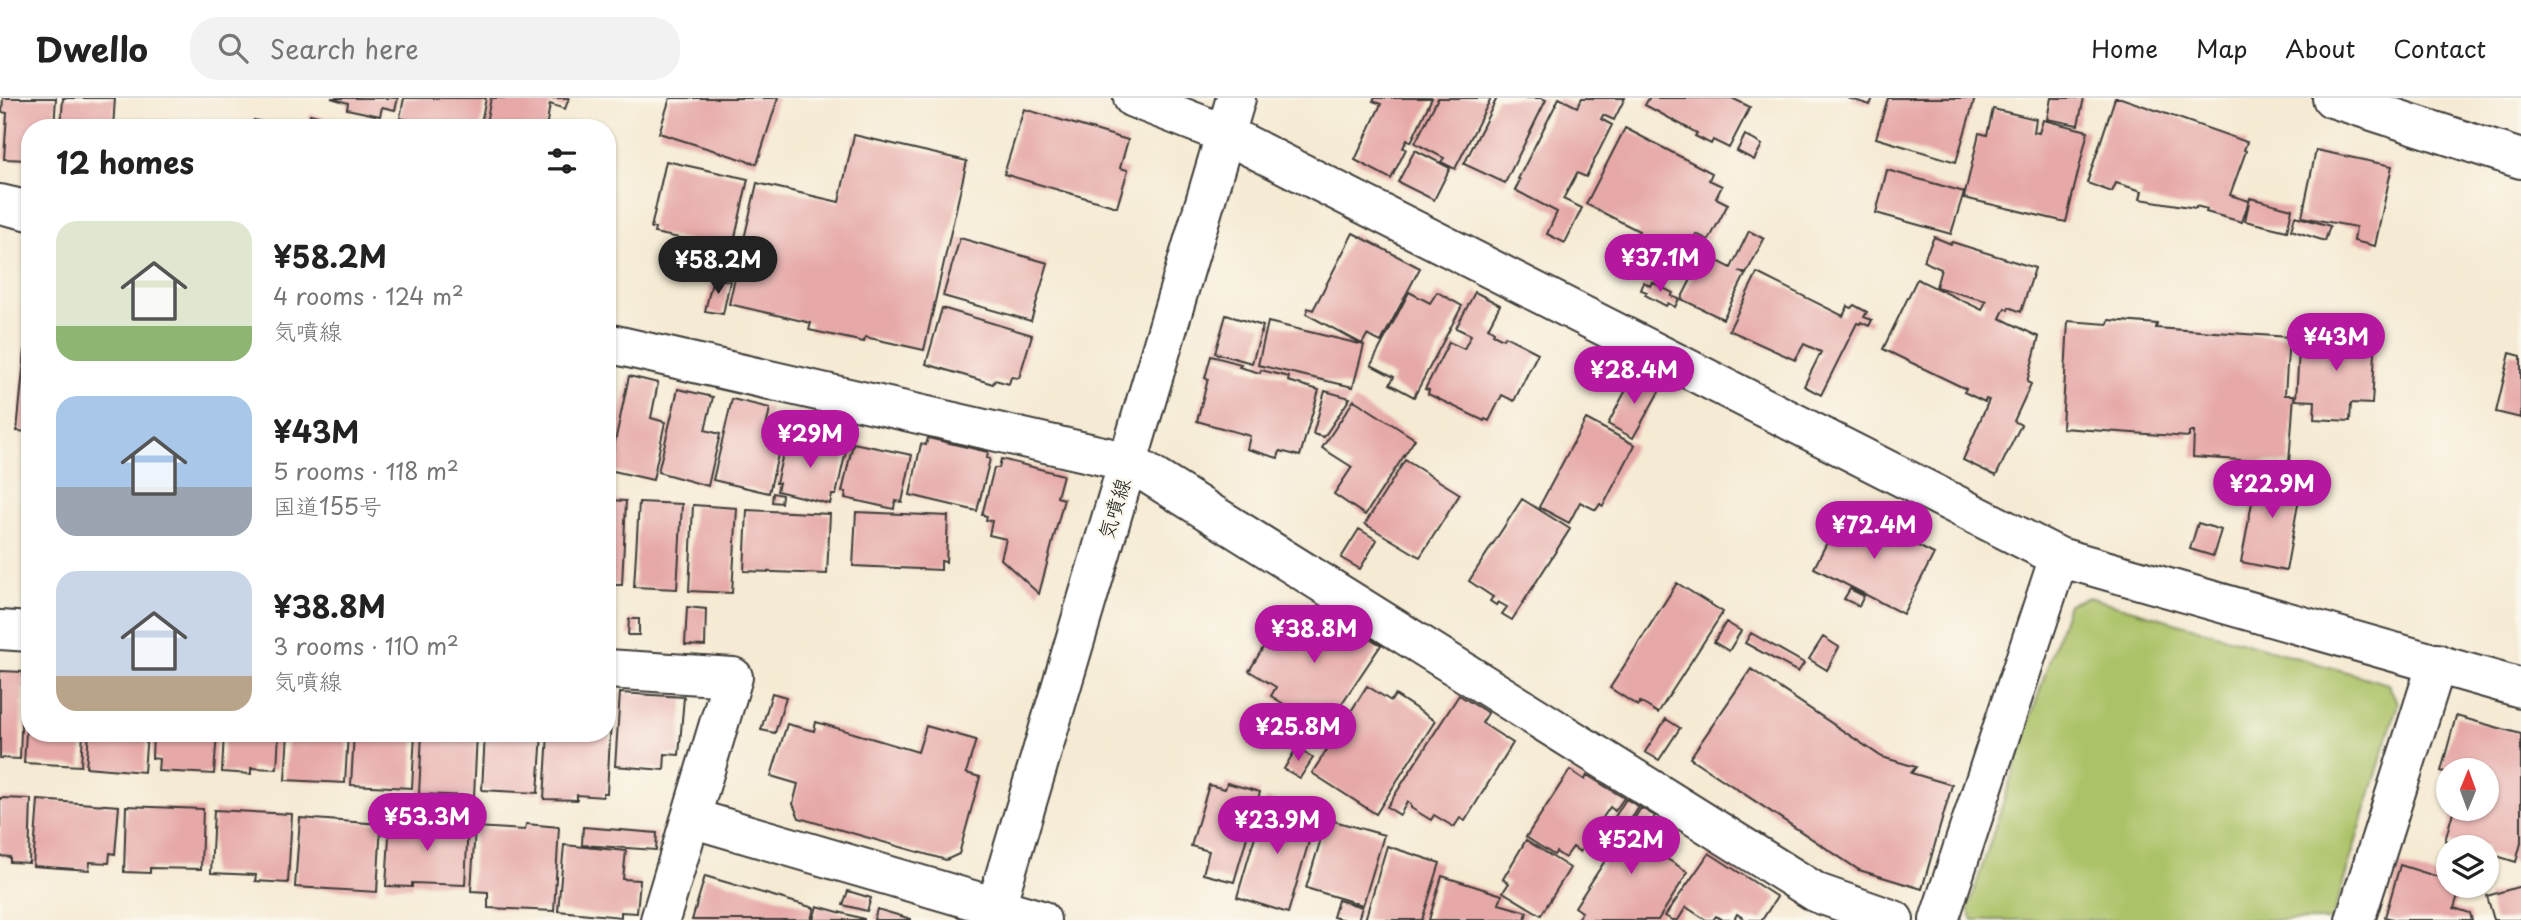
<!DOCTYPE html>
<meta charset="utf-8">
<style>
body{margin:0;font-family:"Playpen Sans","Klee One",sans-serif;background:#f2f2f2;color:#222;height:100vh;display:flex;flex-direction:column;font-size:26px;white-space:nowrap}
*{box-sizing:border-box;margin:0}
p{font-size:23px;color:#767676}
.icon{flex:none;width:38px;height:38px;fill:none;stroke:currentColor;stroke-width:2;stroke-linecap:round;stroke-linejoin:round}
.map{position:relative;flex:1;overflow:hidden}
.sheet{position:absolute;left:21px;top:21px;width:595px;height:623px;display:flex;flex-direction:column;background:#fff;border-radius:28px;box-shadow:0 2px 5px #0004}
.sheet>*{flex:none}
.needle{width:46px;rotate:1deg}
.tools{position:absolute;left:2436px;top:660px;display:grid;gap:14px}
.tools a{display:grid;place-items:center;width:63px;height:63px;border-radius:50%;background:#fff;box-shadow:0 2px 5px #0004;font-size:35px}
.price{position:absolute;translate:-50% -60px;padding:0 16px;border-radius:24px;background:#b5179e;color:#fff;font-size:23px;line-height:46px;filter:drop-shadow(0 2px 4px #0008)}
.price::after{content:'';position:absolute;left:50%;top:42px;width:21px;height:16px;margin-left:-10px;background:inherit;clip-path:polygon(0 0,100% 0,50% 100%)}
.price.on{background:#222;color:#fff}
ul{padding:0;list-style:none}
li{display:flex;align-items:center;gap:21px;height:175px;padding:0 35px}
li span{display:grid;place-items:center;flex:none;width:196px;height:140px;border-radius:21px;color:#555}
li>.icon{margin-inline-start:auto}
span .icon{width:84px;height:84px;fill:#fffc;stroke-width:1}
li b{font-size:30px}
h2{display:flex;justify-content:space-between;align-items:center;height:84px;padding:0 35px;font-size:30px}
header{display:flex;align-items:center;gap:42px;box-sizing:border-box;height:98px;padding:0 35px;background:#fff;border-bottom:2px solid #e0e0e0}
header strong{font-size:33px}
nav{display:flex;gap:38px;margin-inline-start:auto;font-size:24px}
.search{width:490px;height:63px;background:#f2f2f2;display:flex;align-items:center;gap:18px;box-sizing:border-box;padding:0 24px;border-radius:28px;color:#767676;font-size:26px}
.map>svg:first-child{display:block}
.green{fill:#acc267;stroke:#646f42;stroke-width:2}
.building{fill:#e6a9a8}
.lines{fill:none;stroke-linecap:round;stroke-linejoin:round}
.minor-casing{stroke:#3d3b37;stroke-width:42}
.highway-casing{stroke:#3d3b37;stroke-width:42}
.minor{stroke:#fff;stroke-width:38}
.highway{stroke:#fff;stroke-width:38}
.labels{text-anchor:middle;stroke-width:5;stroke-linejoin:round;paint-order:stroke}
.street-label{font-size:21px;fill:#1c1c1c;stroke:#fbf7ec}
</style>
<header>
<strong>Dwello</strong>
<div class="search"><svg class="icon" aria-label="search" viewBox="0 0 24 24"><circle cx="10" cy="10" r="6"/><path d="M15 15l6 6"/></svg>Search here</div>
<nav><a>Home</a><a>Map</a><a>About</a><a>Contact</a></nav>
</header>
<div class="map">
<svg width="2521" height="822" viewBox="0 0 2521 822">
<rect width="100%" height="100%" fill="#fbf7ec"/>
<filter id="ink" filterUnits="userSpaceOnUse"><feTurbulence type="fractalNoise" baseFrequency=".0143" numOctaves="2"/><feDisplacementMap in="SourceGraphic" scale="14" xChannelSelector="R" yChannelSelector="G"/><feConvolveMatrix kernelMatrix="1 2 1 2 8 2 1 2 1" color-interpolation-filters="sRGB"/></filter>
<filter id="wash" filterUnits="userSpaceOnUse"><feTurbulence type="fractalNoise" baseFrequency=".00686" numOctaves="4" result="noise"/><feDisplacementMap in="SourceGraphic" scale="28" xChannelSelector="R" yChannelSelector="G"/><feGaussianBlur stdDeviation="1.57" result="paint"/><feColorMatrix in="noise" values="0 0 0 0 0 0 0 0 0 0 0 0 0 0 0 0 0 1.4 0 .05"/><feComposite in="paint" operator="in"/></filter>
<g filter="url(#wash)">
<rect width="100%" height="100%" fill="#f5ead3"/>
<path class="green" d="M2088 499 2388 586 2398 605 2332 822H1973L1968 812 2068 506Z"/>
<g id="blocks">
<path class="building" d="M3 0H56L54 30H30V62L4 61 7 15 2 14Z
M63 0H115L113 30H61Z
M331 0H398L395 12 382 9 380 18 347 11 348 5Z
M404 0H486L480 30H444L400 20Z
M491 0H569L565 11 550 6 546 30H485Z
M670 0H778L757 66 659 35Z
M1375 0H1432L1411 44 1407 41 1403 50 1406 51 1391 81 1355 62 1381 6 1373 3Z
M1438 0H1491L1455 71 1441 64 1444 60 1415 45Z
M1497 0H1541L1546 2 1505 85 1464 66Z
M1559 0 1577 9 1582 0H1625L1614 22 1603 17 1601 21 1612 27 1586 79 1577 75 1563 101 1582 110 1565 145 1547 136 1557 114 1515 92 1520 82 1518 81Z
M1649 0H1732L1750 9 1729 50 1713 42 1711 46 1695 38 1697 35 1645 7Z
M1848 0H1873L1870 7Z
M1888 0H1975L1956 64 1876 40Z
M2051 0H2084L2078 27 2047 21Z
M2115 0H2121L2247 44 2244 52 2246 53 2230 97 2249 103 2242 124 2206 114 2207 111 2196 108V110L2140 101 2142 93 2116 85 2112 94 2087 85Z
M1024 11 1128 42 1120 70 1128 72 1117 109 1004 76Z
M1993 11 2036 21 2034 34 2039 35 2043 22 2088 33 2066 124 1964 100 1979 35 1987 37Z
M310 16 362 29V30H306Z
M254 22 285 29 284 30H252Z
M1625 30 1712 75 1709 82 1722 88 1716 100 1728 106 1709 142 1696 136 1685 158 1669 149 1665 158 1635 143 1639 133 1586 106Z
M854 37 967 63 924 252 865 239 864 244 809 232 811 225 729 206 757 85 839 104Z
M1745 37 1762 47 1754 62 1737 53Z
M1415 52 1450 70 1434 102 1398 84Z
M2316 52 2392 68 2375 148 2354 143 2356 129 2302 119Z
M666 63 748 81 732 153 729 152 727 157 723 161 702 156 698 150 700 144 654 135 655 130H651Z
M1887 72 1964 94 1951 136 1876 115Z
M2250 100 2292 111 2287 133 2245 123Z
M2295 118 2330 128 2325 143 2291 132Z
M1749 133 1764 141 1746 176 1739 173 1745 177 1723 221 1681 201 1704 156 1731 170Z
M1353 135 1420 170 1381 244 1367 237 1362 246 1306 216 1308 210 1313 212Z
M1934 139 1951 146 1952 144 2035 170 2021 214 2009 209 2008 212 2005 210 2000 220 2039 239 2027 284 2031 286 2014 323 2021 327 1996 378 1963 362 1989 302 1986 301 1985 304 1964 294 1966 291 1883 251 1917 181 1982 212 1986 203 1936 189 1941 171 1923 163Z
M960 140 1048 165 1031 223 943 198Z
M1757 175 1843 218 1848 208 1851 210 1854 207 1867 214 1864 219 1872 222 1869 228 1861 224 1860 226 1857 225 1821 297 1804 288 1821 254 1804 246 1795 262 1729 232Z
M713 180 730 183 723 216 705 213Z
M1644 184 1650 188 1652 184 1673 195 1671 198 1679 201 1675 209 1668 205 1666 208 1645 197 1647 194 1641 192Z
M1409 194 1430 205 1437 194 1462 208 1414 299 1390 286 1394 279 1371 267Z
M1475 194 1500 207 1488 230 1494 234 1493 236 1503 241 1505 238 1538 255 1514 303 1502 297 1489 323 1485 321 1484 323 1428 296 1429 292 1425 291 1449 244 1464 251 1471 237 1456 230Z
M942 210 1032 237 1019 280 1011 279 1009 286 995 282 993 286 926 266Z
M1226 217 1263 228 1252 265 1215 255Z
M2109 222 2157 226 2156 230 2289 239 2285 297H2294L2289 365 2193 359 2194 334H2189V339L2062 330 2068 223 2108 226Z
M1268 224 1364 247 1353 289 1258 267Z
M2300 235 2376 238 2372 306 2351 305 2350 323 2314 321 2315 303 2296 302Z
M26 242 30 243V334L17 333Z
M2510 255 2521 258V320L2496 314Z
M1211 258 1241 266 1239 269 1260 275 1261 272 1289 279 1288 283 1319 292 1300 358 1280 353 1278 360 1247 351 1250 338 1197 323 1208 281 1205 280Z
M1635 275 1661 290 1633 340 1608 326Z
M629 278 658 285 651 320 665 324 653 382 609 372Z
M678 291 713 299 705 332 720 336 708 388 658 374Z
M1325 293 1350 300 1324 339 1313 336Z
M732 301 770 310 764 340 781 344 769 395 713 382Z
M1354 302 1415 341 1365 417 1334 396 1352 369 1322 350Z
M1586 321 1635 347 1603 408 1600 406 1596 412 1580 404 1569 425 1539 409Z
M787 339 846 353 836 397H832L830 406 777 393 779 385H776Z
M928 340 988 354 987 360 990 361 977 413 910 397 921 346 926 347Z
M853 345 912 357 902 404 895 403 894 411 845 400 846 394H842Z
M1001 361 1063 377 1057 399 1064 401 1039 496 1001 461 1006 441 989 437 992 423 986 422 987 418 982 417 994 370H999Z
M1405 362 1460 396 1420 459 1365 426Z
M2258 372 2303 378 2286 473 2241 464Z
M773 395 782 397 781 405 772 404Z
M1522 401 1570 431 1512 522 1502 516 1507 509 1498 504 1496 507 1490 503 1493 499 1469 483Z
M607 402 626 403 622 487H607Z
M639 404 682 406 677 491 634 489Z
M693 407 737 410 732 495 689 493Z
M1844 411 1934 456 1903 516 1814 470Z
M747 412 830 416 827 476 744 473Z
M856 414 948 418 946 464 941 463V472L853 468Z
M2198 425 2221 432 2213 458 2190 451Z
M1359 431 1377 442 1360 471 1341 460Z
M1677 485 1723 514 1658 615 1640 604 1638 608 1610 590Z
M1850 491 1864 498 1859 508 1844 501Z
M687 509 706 511 705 548 685 547Z
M1285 514 1315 532 1312 538 1322 544 1336 520 1381 547 1330 623 1301 606 1297 614 1271 598 1276 589 1249 573Z
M629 521H639V537H628Z
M1726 524 1741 533 1729 553 1714 544Z
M1751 535 1804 565 1798 574 1745 545Z
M1823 539 1839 549 1827 572 1809 561Z
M1751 571 1882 659 1916 669 1911 675 1952 687 1922 791 1859 772 1690 660Z
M0 573 23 574 20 661 0 660Z
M1367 588 1391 603 1395 597 1435 623 1376 716 1312 675Z
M620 595 684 599 679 657 665 656 664 672 615 668Z
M772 595 786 599 775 635 761 632Z
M1459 597 1488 615 1482 625 1513 645 1465 723 1460 720 1454 729 1434 717 1431 722 1411 710V707L1407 704 1400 717 1387 709Z
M28 605H30V635H83L81 668 24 665Z
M2456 618 2521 636V745L2516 764 2487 755V749H2465L2445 743 2454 710H2487V672H2448V675L2441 673Z
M607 621H611L607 695H603V699L577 697V702L544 701 548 635H607Z
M1666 621 1680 630 1659 662 1645 654Z
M816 624 918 654 926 628 976 642 966 675 980 679 959 756 946 762 799 720 793 706 798 686 771 678 787 626 814 633Z
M89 635H147L144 674 86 669Z
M153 635H217L214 676 158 673 159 661 152 660Z
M224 635H279L277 671 251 670V676L222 674Z
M288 635H348L345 685 285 682Z
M354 635H415L412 690 351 687Z
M422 635H477L474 698 419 696Z
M485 635H542L538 695 482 692Z
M1297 649 1313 660 1300 680 1284 671Z
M1570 672 1585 682 1587 677 1624 700 1615 713 1610 709 1580 754 1573 749 1565 760 1556 754 1554 757 1526 739Z
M1227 685 1260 694 1234 784 1203 776 1209 753 1191 748 1209 687 1225 691Z
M0 700 31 701 29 765 10 764V759L0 758Z
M1266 701 1317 716 1288 815 1237 799Z
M1626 701 1639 709 1620 738 1622 740 1641 710 1655 718 1635 748 1647 756 1651 751 1688 774 1658 822H1576L1582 814 1575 809 1619 741 1606 733Z
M38 702 119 708 115 756 110 755 109 765 90 764 89 772 33 768Z
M126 708 203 711 201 771 150 770V775L124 774Z
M214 712 292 716 288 785 255 783 256 777 211 775Z
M300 720 381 726 377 794 295 789Z
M1327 721 1384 737 1363 807 1306 790Z
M390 722 468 725 465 787 412 785V789L386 788Z
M526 726 559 729 554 813 488 810V794L471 793 475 729 525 732Z
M583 729 657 735 656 752 582 747Z
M1526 742 1570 770 1541 817 1503 794 1509 785 1503 781Z
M564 747 626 753 623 781 640 782 637 815 621 814V819L558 813Z
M1387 748 1440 765 1422 822H1365Z
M1709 755 1777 799 1762 822H1746L1737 816 1734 822H1722L1716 818 1713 822H1706L1686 809 1678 822H1672L1665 818Z
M2400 767 2448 782V788H2461L2454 810 2470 815 2472 822H2396L2385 819Z
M705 778 814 810 811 822H692Z
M1442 778 1502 797 1499 806 1527 814 1525 822H1429Z
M2521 788V822H2494L2487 798Z
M848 793 871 800 867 813 843 807Z
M1338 802 1362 809 1358 822H1345L1333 819Z
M817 808 864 821V822H813Z
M877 811 911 821V822H874Z"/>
</g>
</g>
<g filter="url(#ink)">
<use href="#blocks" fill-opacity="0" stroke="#3d3b37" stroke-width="2"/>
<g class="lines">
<g class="minor-casing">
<path id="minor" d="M1133 0 1225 36 2059 459 2521 590
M0 106 30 113
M607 245 1129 364 1817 795 1894 822
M0 532 30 534
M607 571 733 579 660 822
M691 720 1041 822
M992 822 1236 0
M1939 822 2059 459
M2355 822 2437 565"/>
</g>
<g class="highway-casing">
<path id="highway" d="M2332 0 2521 61"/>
</g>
<use href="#minor" class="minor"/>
<use href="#highway" class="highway"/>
</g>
</g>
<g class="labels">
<g class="street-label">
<text transform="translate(1115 411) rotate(-73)" y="7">気噴線</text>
</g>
</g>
</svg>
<div class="tools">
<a><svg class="needle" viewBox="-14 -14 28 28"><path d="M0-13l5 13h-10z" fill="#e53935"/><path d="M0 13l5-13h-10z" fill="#767676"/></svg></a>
<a><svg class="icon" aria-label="layers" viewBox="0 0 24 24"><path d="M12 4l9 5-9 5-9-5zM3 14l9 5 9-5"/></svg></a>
</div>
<b class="price" style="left:1660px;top:196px">¥37.1M</b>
<b class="price on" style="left:718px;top:198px">¥58.2M</b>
<b class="price" style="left:2336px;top:275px">¥43M</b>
<b class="price" style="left:1634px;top:308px">¥28.4M</b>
<b class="price" style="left:810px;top:372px">¥29M</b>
<b class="price" style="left:2272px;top:422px">¥22.9M</b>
<b class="price" style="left:1874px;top:463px">¥72.4M</b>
<b class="price" style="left:1314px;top:567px">¥38.8M</b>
<b class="price" style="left:1298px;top:665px">¥25.8M</b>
<b class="price" style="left:427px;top:755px">¥53.3M</b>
<b class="price" style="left:1277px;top:758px">¥23.9M</b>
<b class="price" style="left:1631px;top:778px">¥52M</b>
<section class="sheet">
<h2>12 homes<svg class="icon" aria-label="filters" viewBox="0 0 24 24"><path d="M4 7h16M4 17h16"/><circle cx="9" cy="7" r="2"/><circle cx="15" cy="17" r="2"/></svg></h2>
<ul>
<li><span style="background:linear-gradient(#dfe7d0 75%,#8fb573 0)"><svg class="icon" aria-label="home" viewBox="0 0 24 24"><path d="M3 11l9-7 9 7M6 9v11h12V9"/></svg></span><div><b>¥58.2M</b><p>4 rooms · 124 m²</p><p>気噴線</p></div></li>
<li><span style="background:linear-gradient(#a9c7e8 65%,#9aa5b1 0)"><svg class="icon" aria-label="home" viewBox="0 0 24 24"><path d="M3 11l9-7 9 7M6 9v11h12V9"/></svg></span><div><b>¥43M</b><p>5 rooms · 118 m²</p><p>国道155号</p></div></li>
<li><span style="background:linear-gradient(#c9d6e8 75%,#b9a48a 0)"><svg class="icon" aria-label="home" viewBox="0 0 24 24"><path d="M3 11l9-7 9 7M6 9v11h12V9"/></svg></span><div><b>¥38.8M</b><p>3 rooms · 110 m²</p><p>気噴線</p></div></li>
</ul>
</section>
</div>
